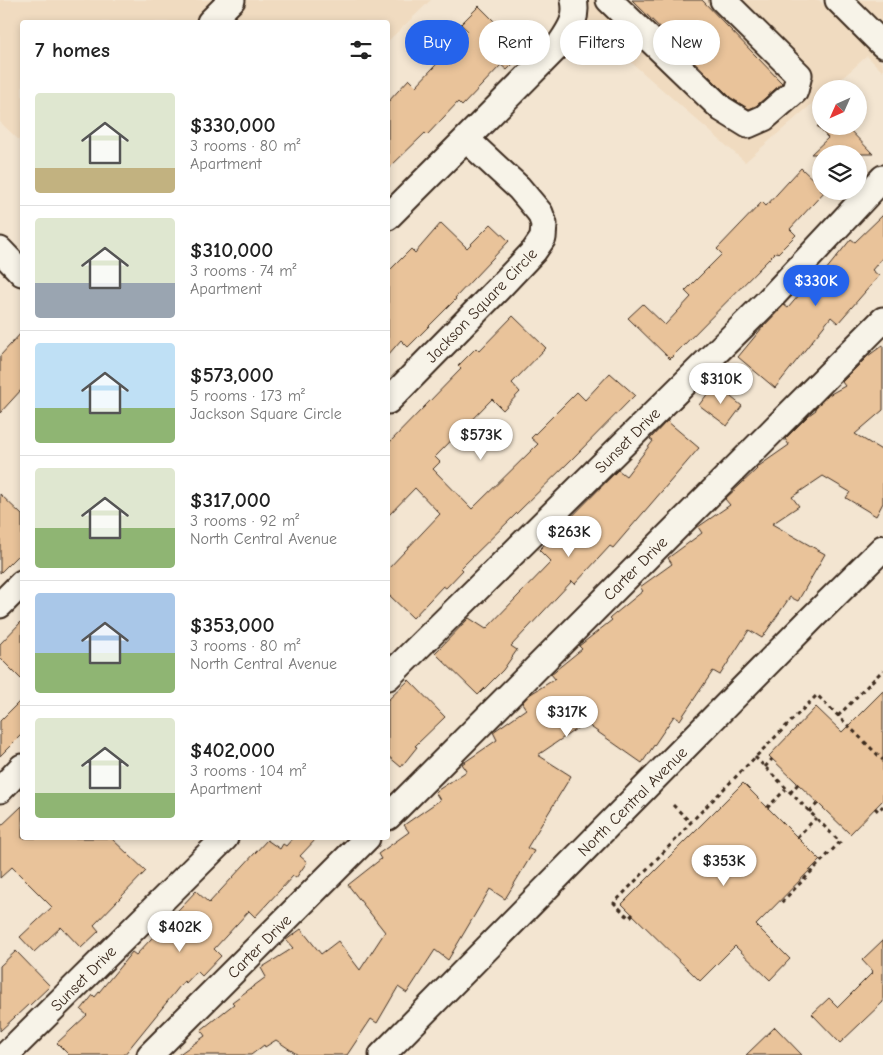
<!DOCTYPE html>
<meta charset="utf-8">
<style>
body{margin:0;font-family:"Comic Neue",sans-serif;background:#f2f2f2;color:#222;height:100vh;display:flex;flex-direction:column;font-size:19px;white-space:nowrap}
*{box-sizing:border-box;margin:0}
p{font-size:16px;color:#767676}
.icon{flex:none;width:28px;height:28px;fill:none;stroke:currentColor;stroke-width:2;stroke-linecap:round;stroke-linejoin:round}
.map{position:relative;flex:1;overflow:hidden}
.drawer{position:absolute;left:20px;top:20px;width:370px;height:820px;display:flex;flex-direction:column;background:#fff;border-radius:5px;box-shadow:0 2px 8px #0003}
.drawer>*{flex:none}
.banner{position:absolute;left:405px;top:20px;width:402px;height:45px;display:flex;gap:10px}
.needle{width:32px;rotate:225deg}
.fabs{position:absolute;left:812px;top:80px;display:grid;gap:10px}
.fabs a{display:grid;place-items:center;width:55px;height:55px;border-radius:50%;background:#fff;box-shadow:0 2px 8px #0003;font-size:25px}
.price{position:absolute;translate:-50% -42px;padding:0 11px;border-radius:18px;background:#fff;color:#222;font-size:16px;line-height:32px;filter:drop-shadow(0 1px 2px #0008)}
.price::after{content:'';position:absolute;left:50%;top:30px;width:15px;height:11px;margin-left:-8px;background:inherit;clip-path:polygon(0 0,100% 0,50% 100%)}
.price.selected{background:#2563eb;color:#fff}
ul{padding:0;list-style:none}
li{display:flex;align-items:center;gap:15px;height:125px;padding:0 15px}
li+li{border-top:1px solid #e0e0e0}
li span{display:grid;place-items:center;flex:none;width:140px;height:100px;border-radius:5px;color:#555}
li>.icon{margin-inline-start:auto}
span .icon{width:60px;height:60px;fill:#fffc;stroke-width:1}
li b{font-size:21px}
h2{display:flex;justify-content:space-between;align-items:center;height:60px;padding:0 15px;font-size:21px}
.chip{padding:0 18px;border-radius:22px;background:#fff;box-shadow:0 2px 8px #0003;font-size:18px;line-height:45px}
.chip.selected{background:#2563eb;color:#fff}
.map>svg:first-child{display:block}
.built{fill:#f0dbc0}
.building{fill:#e9c39a;stroke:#3b2a1e}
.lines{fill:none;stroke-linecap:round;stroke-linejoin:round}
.minor-casing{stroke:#3b2a1e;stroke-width:29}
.path{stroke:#3b2a1e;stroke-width:3;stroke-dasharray:4 4;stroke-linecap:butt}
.minor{stroke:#f7f3e8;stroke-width:25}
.labels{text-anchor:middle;stroke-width:4;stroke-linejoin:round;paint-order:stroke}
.street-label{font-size:16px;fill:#3b2a1e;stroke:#f7f3e8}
</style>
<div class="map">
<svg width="883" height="1055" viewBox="0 0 883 1055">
<rect width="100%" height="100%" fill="#f3e5d1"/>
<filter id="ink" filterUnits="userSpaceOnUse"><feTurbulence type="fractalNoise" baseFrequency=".02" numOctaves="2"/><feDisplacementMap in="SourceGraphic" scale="10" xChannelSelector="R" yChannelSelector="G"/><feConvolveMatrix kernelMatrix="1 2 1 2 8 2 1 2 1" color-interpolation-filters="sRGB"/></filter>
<g filter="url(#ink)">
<path class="built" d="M0 0H431L388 41V22H22V143L0 122Z
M560 0H819L883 64V72L867 56 830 89H821V96L745 162Z
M856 0H883V27Z"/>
<path class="building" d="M632 0H702L782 83 756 106 749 109 731 98Z
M479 6 525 52 507 70 501 65 462 106 458 102 427 135 425 133 388 169V102L409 79 416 86 468 31 461 24Z
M817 126H846L873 154H811L828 138Z
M801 168 821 187V191H825L790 229 796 235 778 253 776 252 670 359 628 318 643 304 665 325 691 297 685 291 722 254 717 249 762 202 766 206Z
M883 215V257L872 270 879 276 838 323 831 317 775 388 738 357 762 328 784 305 788 308 818 273 821 276 851 239 855 242Z
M441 223 467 248 491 224 509 241 455 298 456 299 408 347 401 340 388 355V272L411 249 415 253Z
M513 316 546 348 512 383 520 392 503 410 492 399 435 457 440 462 433 469 472 509 538 444 531 438 577 392 585 400 610 373 635 395 572 459 461 568 463 570 446 588 443 586 413 618 388 594V569L440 514 415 488 388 516V444L461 369 458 366 476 348 479 351Z
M22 332V389L0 413V356Z
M883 345V410L855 434 883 451V503L876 516 846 498 850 492 823 476 792 497 799 506 772 524 825 554 798 601 790 597 762 638 749 630 720 675 713 671 680 720 674 716 642 763 585 723 538 755 571 776 527 848 534 851 505 899 490 889 448 960 435 950 407 993 398 987 377 1023 371 1019 347 1055H298L276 1040 265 1047 264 1045 251 1055H178L205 1036 201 1030 234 1004 232 1002 266 977 261 968 293 948 286 940 301 929 321 954 338 941 360 970 385 932 348 885 381 859 378 854 409 832 404 825 440 800 435 792 467 771 462 764 497 740 493 732 526 709 522 703 529 695 555 679 551 674 582 649 579 646 612 620 610 618 643 591 640 587 672 564 668 558 702 533 698 527 730 505 725 499 757 469 756 468 789 445 785 439 809 415 816 410 815 408 827 396 845 386 842 382 868 356Z
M715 384 742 406 727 426 699 405Z
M667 421 699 448 613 548 610 546 575 584 572 581 511 646 517 650 503 670 478 695 435 653 469 618 486 629 551 562 539 550 618 470 626 476 653 441 650 439Z
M0 494 22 515V551L0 573Z
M22 621V680L0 658V644Z
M409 680 445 717 415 746 417 747 401 767 388 756V700Z
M883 691V800L850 834 769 756 816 707 842 732Z
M22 699V734L0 756V721Z
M743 783 820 860 756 925 790 959 770 980 735 946 700 981 622 904Z
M22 806V838H111L146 871 94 925 99 931 81 948 61 927 34 952 20 937 52 907 12 867 0 878V827Z
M293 838H317L300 856 307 862 296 878 293 876 255 917 249 911 214 949 221 956 202 976 197 971 186 983 184 981 124 1055H69L57 1043 87 1015 81 1010 93 995 95 997 132 952 136 955 196 891 209 903 267 840 280 849 283 844 286 846Z
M883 940V1002L840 1043 812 1014 829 998 838 1007 873 972 862 960Z
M16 951 50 986 30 1005 29 1004 0 1031V966Z
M775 1027 802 1055H746Z"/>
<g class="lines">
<g class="minor-casing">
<path id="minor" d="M609 0 722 109 748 125 764 118 795 91 799 75 723 0
M838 0 883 45
M210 22 232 0
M388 217 466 139
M0 250 22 273
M388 401 498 289 534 251 543 238 544 224 540 213 519 188 466 139 560 44C570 29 578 18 574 0
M0 605 22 583
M388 677 768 301 883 178
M0 790 22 767
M388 817 883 320
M6 1055 225 838
M150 1055 367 838
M382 1055 813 617 883 548"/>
</g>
<path class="path" d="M838 716 883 670
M755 757 840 842 779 905
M765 767 772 759
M790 793 798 784
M673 805 690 822
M767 808 786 789
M875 808 878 811 883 806
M809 812 818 803
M797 837 816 818
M633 914 629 918 614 903 683 832 687 826 817 695 883 760"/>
<use href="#minor" class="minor"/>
</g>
</g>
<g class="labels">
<g class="street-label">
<text transform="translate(481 305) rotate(-46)" y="6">Jackson Square Circle</text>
<text transform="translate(627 440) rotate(-45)" y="6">Sunset Drive</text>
<text transform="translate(635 568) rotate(-45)" y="6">Carter Drive</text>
<text transform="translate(632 801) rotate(-45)" y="6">North Central Avenue</text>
<text transform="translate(259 946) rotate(-45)" y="6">Carter Drive</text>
<text transform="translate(83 978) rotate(-45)" y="6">Sunset Drive</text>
</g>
</g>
</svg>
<div class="fabs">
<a><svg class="needle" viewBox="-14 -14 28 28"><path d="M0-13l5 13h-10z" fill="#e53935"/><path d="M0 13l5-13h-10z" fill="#767676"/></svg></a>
<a><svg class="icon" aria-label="layers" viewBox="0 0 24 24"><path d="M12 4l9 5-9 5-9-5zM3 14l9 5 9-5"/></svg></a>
</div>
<b class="price selected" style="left:816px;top:307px">$330K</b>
<b class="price" style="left:721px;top:405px">$310K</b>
<b class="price" style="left:481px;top:461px">$573K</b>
<b class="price" style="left:569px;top:558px">$263K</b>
<b class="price" style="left:567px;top:738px">$317K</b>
<b class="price" style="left:724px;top:887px">$353K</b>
<b class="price" style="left:180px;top:953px">$402K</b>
<div class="banner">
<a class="chip selected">Buy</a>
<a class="chip">Rent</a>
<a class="chip">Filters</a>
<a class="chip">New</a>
</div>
<section class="drawer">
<h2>7 homes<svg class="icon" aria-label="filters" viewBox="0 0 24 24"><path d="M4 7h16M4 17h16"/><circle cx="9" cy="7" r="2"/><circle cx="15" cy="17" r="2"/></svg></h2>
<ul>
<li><span style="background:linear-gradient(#dfe7d0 75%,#c2b280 0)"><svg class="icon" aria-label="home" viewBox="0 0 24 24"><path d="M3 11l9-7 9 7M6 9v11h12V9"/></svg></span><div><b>$330,000</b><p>3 rooms · 80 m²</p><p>Apartment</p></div></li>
<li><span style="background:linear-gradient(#dfe7d0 65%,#9aa5b1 0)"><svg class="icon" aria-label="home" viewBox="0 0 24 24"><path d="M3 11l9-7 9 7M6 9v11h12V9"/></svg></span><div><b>$310,000</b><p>3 rooms · 74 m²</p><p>Apartment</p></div></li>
<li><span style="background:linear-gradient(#bfe0f5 65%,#8fb573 0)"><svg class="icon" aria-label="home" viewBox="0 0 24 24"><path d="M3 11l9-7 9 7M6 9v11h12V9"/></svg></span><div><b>$573,000</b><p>5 rooms · 173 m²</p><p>Jackson Square Circle</p></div></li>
<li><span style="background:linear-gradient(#dfe7d0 60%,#8fb573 0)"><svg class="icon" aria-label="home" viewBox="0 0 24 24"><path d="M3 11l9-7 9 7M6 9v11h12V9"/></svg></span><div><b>$317,000</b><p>3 rooms · 92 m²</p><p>North Central Avenue</p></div></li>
<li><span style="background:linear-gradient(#a9c7e8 60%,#8fb573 0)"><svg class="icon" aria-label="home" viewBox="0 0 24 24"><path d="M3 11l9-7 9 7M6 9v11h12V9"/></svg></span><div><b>$353,000</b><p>3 rooms · 80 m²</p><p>North Central Avenue</p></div></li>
<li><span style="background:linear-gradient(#dfe7d0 75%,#8fb573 0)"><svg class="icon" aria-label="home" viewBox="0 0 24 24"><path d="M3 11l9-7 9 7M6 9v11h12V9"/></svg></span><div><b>$402,000</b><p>3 rooms · 104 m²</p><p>Apartment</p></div></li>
</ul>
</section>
</div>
